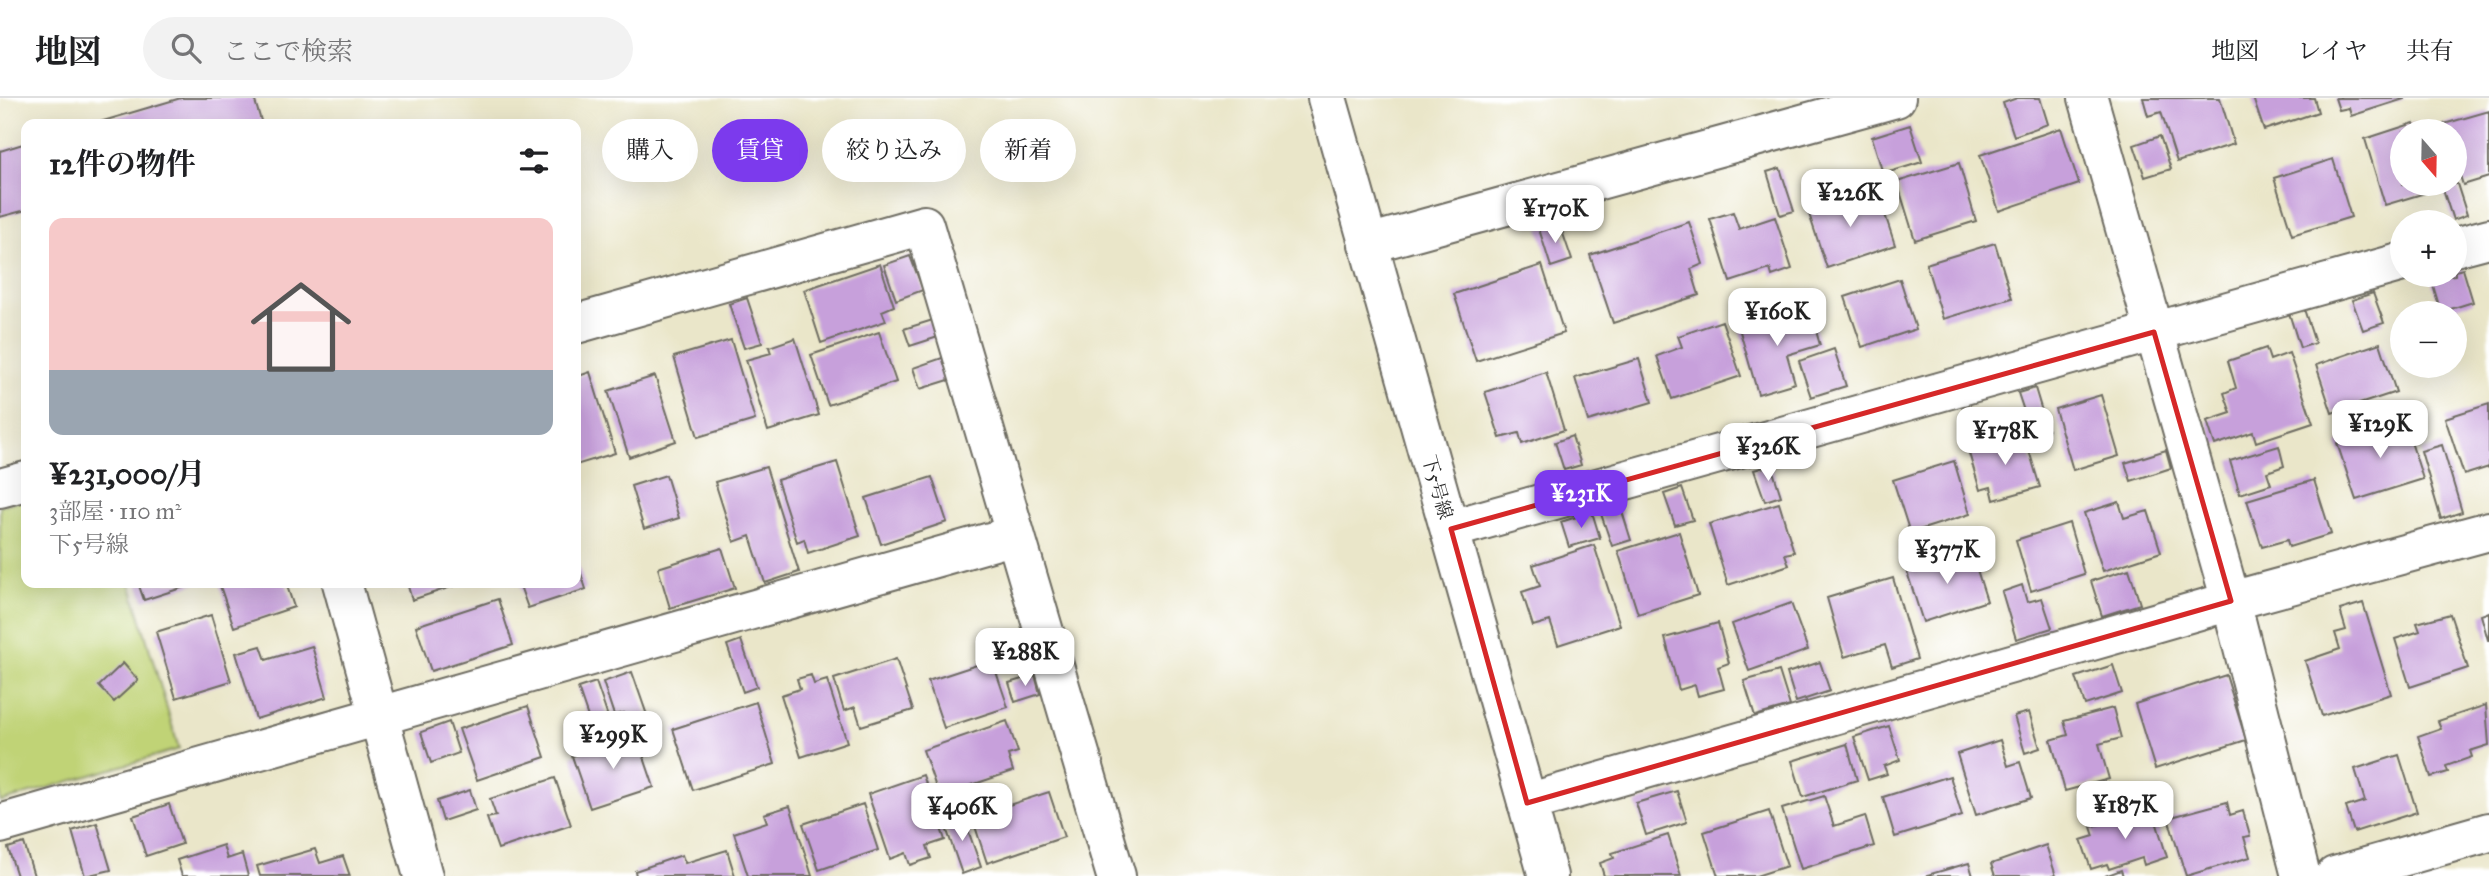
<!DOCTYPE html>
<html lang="ja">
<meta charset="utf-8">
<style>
body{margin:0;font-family:"IM FELL Great Primer","Noto Serif JP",serif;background:#f2f2f2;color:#202124;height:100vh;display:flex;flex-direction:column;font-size:26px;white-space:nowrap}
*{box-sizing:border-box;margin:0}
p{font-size:23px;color:#757577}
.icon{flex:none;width:38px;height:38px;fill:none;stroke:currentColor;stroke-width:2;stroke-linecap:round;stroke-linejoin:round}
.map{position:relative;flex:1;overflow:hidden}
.side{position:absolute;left:21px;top:21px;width:560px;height:469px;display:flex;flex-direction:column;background:#fff;border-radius:14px;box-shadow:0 7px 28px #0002}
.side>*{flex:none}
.guide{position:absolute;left:602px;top:21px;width:665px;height:63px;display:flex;gap:14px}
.needle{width:46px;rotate:160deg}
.controls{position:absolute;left:2390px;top:21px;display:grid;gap:14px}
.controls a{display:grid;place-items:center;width:77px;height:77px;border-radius:50%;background:#fff;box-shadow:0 7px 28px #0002;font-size:35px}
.price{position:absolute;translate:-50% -60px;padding:0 16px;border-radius:14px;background:#fff;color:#222;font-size:23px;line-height:46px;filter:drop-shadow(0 2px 4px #0008)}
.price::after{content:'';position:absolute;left:50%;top:42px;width:21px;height:16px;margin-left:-10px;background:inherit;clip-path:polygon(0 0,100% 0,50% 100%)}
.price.on{background:#7c3aed;color:#fff}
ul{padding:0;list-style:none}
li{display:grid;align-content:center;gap:14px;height:371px;padding:0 28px}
li span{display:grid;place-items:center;height:217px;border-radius:14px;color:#555}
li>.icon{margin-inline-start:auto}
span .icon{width:126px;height:126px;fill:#fffc;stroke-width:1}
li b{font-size:30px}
h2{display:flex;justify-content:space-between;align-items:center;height:84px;padding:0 28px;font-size:30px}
.tag{padding:0 24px;border-radius:32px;background:#fff;box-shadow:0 7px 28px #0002;font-size:24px;line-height:63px}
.tag.on{background:#7c3aed;color:#fff}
header{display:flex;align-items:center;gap:42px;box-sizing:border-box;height:98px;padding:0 35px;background:#fff;border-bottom:2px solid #e0e0e0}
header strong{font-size:33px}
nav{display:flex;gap:38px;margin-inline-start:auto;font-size:24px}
.search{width:490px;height:63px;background:#f2f2f2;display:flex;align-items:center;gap:18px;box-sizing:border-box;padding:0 24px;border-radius:38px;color:#757577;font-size:26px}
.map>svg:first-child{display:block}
.green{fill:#c0d376;stroke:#767f50;stroke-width:2}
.building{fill:#c7a0db}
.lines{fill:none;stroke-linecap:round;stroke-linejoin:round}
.street-casing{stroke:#6e6c62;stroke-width:42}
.secondary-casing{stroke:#6e6c62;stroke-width:42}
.street{stroke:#fff;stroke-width:38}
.secondary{stroke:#fff;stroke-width:38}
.marked{fill:none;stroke:#d62828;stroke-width:5;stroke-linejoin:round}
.labels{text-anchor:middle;stroke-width:7;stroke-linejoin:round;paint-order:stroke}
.street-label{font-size:19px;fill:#2b2b2b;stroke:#fff}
</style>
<header>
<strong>地図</strong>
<div class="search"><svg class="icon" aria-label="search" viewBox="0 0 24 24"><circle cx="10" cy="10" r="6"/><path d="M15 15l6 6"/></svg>ここで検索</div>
<nav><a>地図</a><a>レイヤ</a><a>共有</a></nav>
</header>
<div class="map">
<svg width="2489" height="778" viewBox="0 0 2489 778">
<rect width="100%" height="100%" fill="#fff"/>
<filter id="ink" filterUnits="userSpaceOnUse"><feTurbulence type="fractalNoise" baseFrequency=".0143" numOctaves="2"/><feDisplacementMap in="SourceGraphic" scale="14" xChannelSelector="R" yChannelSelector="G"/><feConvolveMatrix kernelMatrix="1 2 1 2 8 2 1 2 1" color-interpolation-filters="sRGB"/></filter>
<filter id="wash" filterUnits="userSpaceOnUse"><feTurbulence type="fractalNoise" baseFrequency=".00686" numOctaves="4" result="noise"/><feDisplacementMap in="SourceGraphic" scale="28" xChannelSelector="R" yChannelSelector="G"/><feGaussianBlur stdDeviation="1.57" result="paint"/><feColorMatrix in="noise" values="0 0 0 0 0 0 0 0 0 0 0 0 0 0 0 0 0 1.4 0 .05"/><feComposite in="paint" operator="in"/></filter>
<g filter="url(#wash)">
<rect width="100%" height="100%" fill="#eae6c9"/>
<path class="green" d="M26 400V485H130L179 651 0 704V408Z"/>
<g id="blocks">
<path class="building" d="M181 0H254L262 26H93Z
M2017 0H2040L2048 26 2014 38 2003 5Z
M2143 0H2220L2234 46 2177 64 2161 14 2148 18Z
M2253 0H2314L2318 14 2264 32Z
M2335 0H2404V1L2351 18 2349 10 2339 12Z
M2489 13V79L2463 87 2455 62V33H2446L2444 26Z
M2414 25 2417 33H2403V86H2433L2435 92 2385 107 2365 41Z
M1910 27 1922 64 1883 76 1872 39Z
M2061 30 2079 86 1999 113 1980 57Z
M2160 38 2171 71 2145 79 2134 47Z
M26 45V112L0 119V53Z
M2333 61 2351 119 2292 137 2274 80Z
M1959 65 1976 123 1915 142 1897 84Z
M1780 70 1794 113 1780 117 1767 74Z
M2441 86H2457L2467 117 2453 122Z
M1878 95 1895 147 1827 170 1806 107 1834 98 1838 109Z
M1733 114 1739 131 1775 119 1792 171 1772 178 1770 171 1730 184 1710 121Z
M1559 124 1572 162 1551 169 1539 131Z
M1689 124 1703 166 1691 171 1699 197 1613 225 1590 157Z
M1995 145 2012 200 1943 221 1926 166Z
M910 158 923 192 896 202 884 167Z
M880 166 894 208 882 213 886 223 821 245 804 192Z
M1542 167 1564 235 1476 263 1454 196Z
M2463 171 2473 204 2441 214 2431 181 2455 177V173Z
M1900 181 1916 231 1862 249 1845 199Z
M2373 195 2384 225 2363 232 2352 202Z
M747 200 762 245 744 250 729 206Z
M2304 211 2315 245 2300 250 2289 215Z
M1795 213 1797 219 1811 215 1820 247 1787 257 1795 285 1758 296 1739 230Z
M936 221 941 238 910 248 904 231Z
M1722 223 1741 278 1672 301 1657 258 1682 249 1678 238Z
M879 234 896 284 828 307 811 257Z
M795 240 819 317 768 333 746 262 771 255 769 249Z
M731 242 755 322 698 339 674 259Z
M2380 245 2396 294 2332 315 2316 267Z
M2266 250 2270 262 2289 255 2313 325 2256 344 2253 334 2215 347 2207 323 2231 315 2224 295 2236 290 2228 263Z
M1834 251 1846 288 1811 299 1799 263Z
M945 259 952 281 920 291 913 270Z
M1639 261 1652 304 1588 323 1575 280Z
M590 274 615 355 576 367V279Z
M1546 274 1564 332 1522 346 1519 335 1500 340 1485 294Z
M655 278 676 343 629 359 608 293Z
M2035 290 2048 333 2032 337 2018 295Z
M2101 297 2119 358 2073 372 2055 311Z
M2489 306V369L2464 377 2445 320Z
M2404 322 2423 381 2356 402 2337 345Z
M2024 336 2040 389 1994 402 1991 389 1980 392 1968 352Z
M1572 338 1581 367 1564 372 1555 344Z
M2442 347 2462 414 2441 421 2421 353Z
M2279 348 2284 368 2267 374 2271 386 2240 396 2230 363Z
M2166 352 2171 370 2131 383 2125 365Z
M1954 363 1970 416 1910 435 1893 382Z
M837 364 860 438 808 455 804 441 797 444 777 382Z
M1771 367 1781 398 1765 403 1754 372Z
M766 369 799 474 765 485 750 438 734 444 715 384Z
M666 377 679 420 644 431 631 388Z
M932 379 947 424 881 446 866 400Z
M2314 382 2331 436 2289 449 2287 442 2262 449 2247 402Z
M1682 390 1693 422 1675 427 1664 396Z
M2119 404 2124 420 2148 413 2161 454 2103 473 2084 415Z
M1779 405 1794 454 1785 456 1789 467 1728 487 1709 426Z
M1621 410 1631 442 1612 448 1601 416Z
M1592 414 1600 440 1569 449 1561 424Z
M2069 425 2084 476 2031 493 2016 442Z
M1679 434 1698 497 1638 516 1618 453Z
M1594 447 1620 527 1558 547 1550 523 1533 528 1522 494 1540 488 1533 467Z
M722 450 735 490 670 510 658 470Z
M1971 453 1987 503 1923 524 1907 474Z
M576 460 586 491 528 510 519 485H576Z
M2129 471 2140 506 2102 518 2091 483Z
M1893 480 1917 561 1892 569 1885 547 1844 559 1827 500Z
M138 485H197L144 502Z
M219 485H286L294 509 234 529Z
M407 485H463L412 502Z
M2022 487 2027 504 2042 500 2052 530 2016 541 2002 494Z
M498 501 513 547 431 573 416 528Z
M1791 505 1808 552 1749 573 1732 526Z
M2363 505 2391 596 2322 618 2305 563 2340 551 2335 535 2346 532 2340 512Z
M2489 514V542H2488L2481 517Z
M2450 516 2468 570 2410 589 2395 541 2420 533 2417 525Z
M211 517 231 583 176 600 156 534Z
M1718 525 1729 565 1718 569 1724 591 1698 598 1695 587 1679 592 1665 540Z
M741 542 757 589 743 594 727 547Z
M261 548 266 562 312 548 327 599 256 621 236 555Z
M896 561 913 612 861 628 855 609 844 613 834 581Z
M992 562 1008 609 944 630 928 583Z
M1820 564 1830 593 1796 604 1787 575Z
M123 565 138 582 114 604 99 588Z
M2113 567 2122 595 2085 607 2076 579Z
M1779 573 1790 608 1755 618 1744 583Z
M632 574 648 620 628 626 624 615 614 617 603 584Z
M811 577 814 586 827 582 847 644 801 659 781 597 800 591 797 581Z
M1035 577 1040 596 1015 604 1009 585Z
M2226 577 2246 642 2155 671 2135 606Z
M596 584 608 619 590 625 578 590Z
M756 604 775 666 693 692 673 631Z
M2486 607 2489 647 2470 653 2472 659 2446 668 2448 674 2431 679 2418 638 2441 630 2438 623Z
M528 608 545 659 477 682 459 631Z
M2113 610 2121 640 2099 646 2109 681 2065 693 2051 642 2068 637 2064 623Z
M2029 614 2040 650 2025 655 2014 618Z
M1007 623 1018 654 1008 657 1013 673 939 698 923 652Z
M449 624 459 655 431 665 421 634Z
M1889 628 1900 662 1884 668 1887 676 1868 682 1854 639Z
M636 636 654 689 590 710 572 658Z
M2000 642 2008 668 2020 664 2031 700 1976 717 1957 656Z
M1847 646 1857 682 1803 699 1792 663Z
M2399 657 2417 714 2354 734 2346 709 2365 703 2355 671Z
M923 677 945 742 927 748 931 760 910 767 906 755 890 761 868 696Z
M1950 678 1962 718 1895 739 1883 699Z
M555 680 571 727 498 751 487 720 496 718 490 701Z
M470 692 476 712 443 723 437 703Z
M1677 693 1687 724 1646 737 1636 705Z
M1049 694 1064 739 987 765 972 719Z
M1824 698 1834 728 1865 718 1874 748 1801 771 1782 711Z
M2227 704 2230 717 2243 713 2250 738 2244 739 2250 759 2186 778 2168 720Z
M169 706 182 746 146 758 133 718Z
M863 706 878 752 819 772 803 726Z
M790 708 812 778H748L734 735 767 724 764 716Z
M2152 710 2167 759 2144 767 2142 760 2109 771 2107 766 2091 771 2081 742 2094 738 2091 729Z
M1769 713 1787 768 1756 778H1718L1704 734Z
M962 715 981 769 962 776 943 721Z
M97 725 111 772 85 778 72 733Z
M1668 737 1681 778H1604L1600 765 1614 760 1612 755Z
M24 745 34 778H17L8 750Z
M223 747 227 761 242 756 248 778H182L177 762Z
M2046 747 2056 778H1995L1991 766Z
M315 751 320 765 343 758 350 778H260L257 768Z
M727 752 735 778H636L635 773 682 757 685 765Z
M1969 765 1973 778H1927V777Z
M2121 772 2123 778H2105Z"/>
</g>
</g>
<g filter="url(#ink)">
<use href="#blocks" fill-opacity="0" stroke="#6e6c62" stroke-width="2"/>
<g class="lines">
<g class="street-casing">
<path id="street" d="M2088 0 2231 503 2301 778
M1368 146 1896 0
M2455 149 2489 140
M576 226 924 127 1116 778
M0 390 26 383
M1451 431 2403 164
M342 485 423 778
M1527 705 2231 503 2489 433
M0 726 1015 437
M2335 778 2489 734"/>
</g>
<g class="secondary-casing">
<path id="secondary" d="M1327 0 1548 778"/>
</g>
<use href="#street" class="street"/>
<use href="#secondary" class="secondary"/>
</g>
</g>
<path class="marked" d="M2154 234 2231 503 1527 705 1451 431Z"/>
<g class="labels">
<g class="street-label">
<text transform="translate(1438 389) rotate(74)" y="7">下5号線</text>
</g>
</g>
</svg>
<div class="controls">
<a><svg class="needle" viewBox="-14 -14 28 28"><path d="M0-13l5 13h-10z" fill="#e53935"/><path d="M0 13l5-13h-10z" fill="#757577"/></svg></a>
<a>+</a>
<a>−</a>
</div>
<b class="price" style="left:1850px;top:131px">¥226K</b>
<b class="price" style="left:1555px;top:147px">¥170K</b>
<b class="price" style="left:1777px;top:250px">¥160K</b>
<b class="price" style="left:2380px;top:362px">¥129K</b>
<b class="price" style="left:2005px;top:369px">¥178K</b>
<b class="price" style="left:1768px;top:385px">¥326K</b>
<b class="price on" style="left:1581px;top:432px">¥231K</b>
<b class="price" style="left:1947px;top:488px">¥377K</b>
<b class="price" style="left:1025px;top:590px">¥288K</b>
<b class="price" style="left:613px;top:673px">¥299K</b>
<b class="price" style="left:2125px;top:743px">¥187K</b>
<b class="price" style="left:962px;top:745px">¥406K</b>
<div class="guide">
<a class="tag">購入</a>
<a class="tag on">賃貸</a>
<a class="tag">絞り込み</a>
<a class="tag">新着</a>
</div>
<section class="side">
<h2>12件の物件<svg class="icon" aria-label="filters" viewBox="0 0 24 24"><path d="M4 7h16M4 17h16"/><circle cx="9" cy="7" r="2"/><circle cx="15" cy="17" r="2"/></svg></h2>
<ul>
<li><span style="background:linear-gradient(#f6c9c9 70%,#9aa5b1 0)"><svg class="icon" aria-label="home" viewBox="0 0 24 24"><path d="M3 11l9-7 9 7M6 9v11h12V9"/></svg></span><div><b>¥231,000/月</b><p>3部屋 · 110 m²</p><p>下5号線</p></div></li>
</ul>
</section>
</div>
